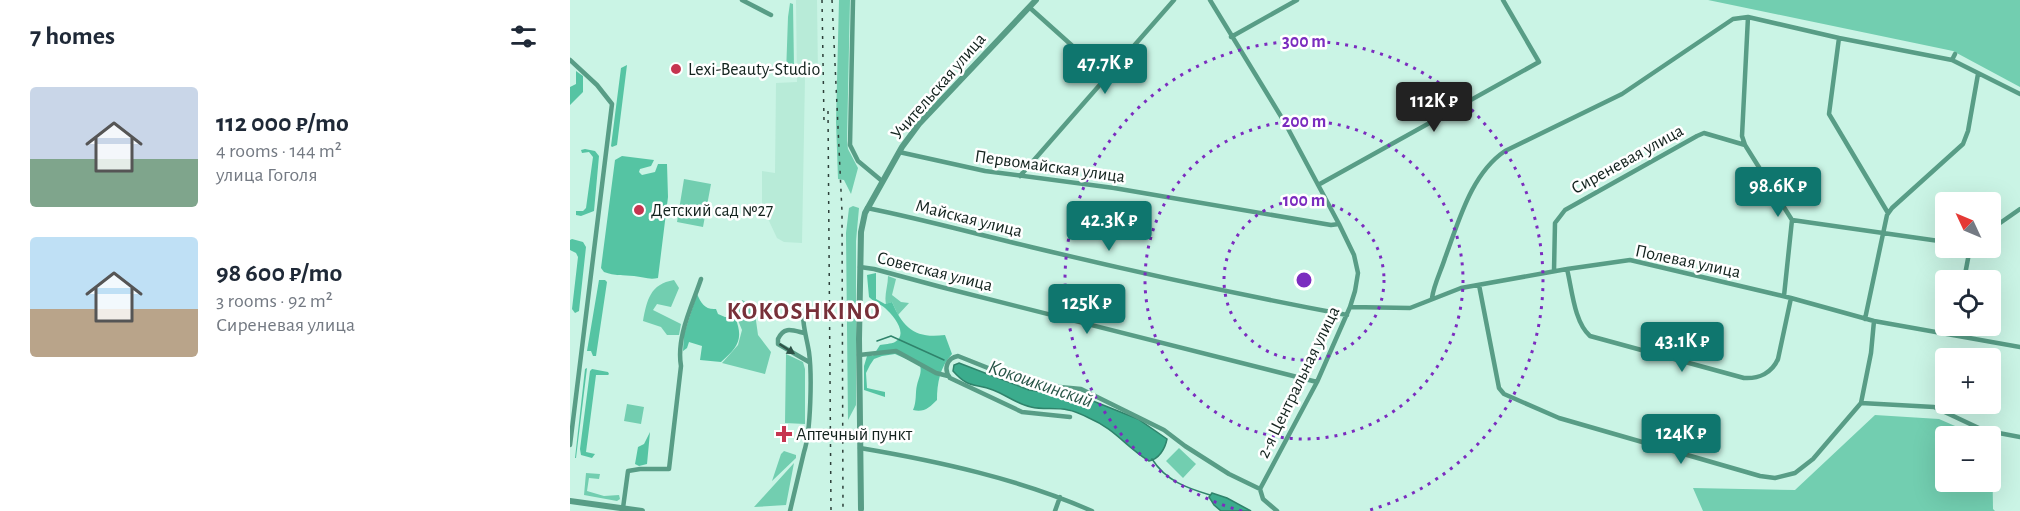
<!DOCTYPE html>
<meta charset="utf-8">
<style>
body{margin:0;font-family:"Alegreya Sans",sans-serif;background:#f6f6f7;color:#1f2937;height:100vh;display:flex;flex-direction:column;font-size:22px;white-space:nowrap}
*{box-sizing:border-box;margin:0}
p{font-size:20px;color:#747a83}
.icon{flex:none;width:33px;height:33px;fill:none;stroke:currentColor;stroke-width:2;stroke-linecap:round;stroke-linejoin:round}
.map{position:relative;flex:1;overflow:hidden}
.sheet{display:flex;flex-direction:column;background:#fff;width:570px}
.sheet>*{flex:none}
.needle{width:39px;rotate:314deg}
.controls{position:absolute;left:1365px;top:192px;display:grid;gap:12px}
.controls a{display:grid;place-items:center;width:66px;height:66px;border-radius:6px;background:#fff;box-shadow:0 6px 24px #0002;font-size:30px}
.price{position:absolute;translate:-50% -51px;padding:0 14px;border-radius:6px;background:#0f766e;color:#fff;font-size:20px;line-height:39px;filter:drop-shadow(0 2px 3px #0008)}
.price::after{content:'';position:absolute;left:50%;top:36px;width:18px;height:14px;margin-left:-9px;background:inherit;clip-path:polygon(0 0,100% 0,50% 100%)}
.price.on{background:#222;color:#fff}
ul{padding:0;list-style:none}
li{display:flex;align-items:center;gap:18px;height:150px;padding:0 30px}
li span{display:grid;place-items:center;flex:none;width:168px;height:120px;border-radius:6px;color:#555}
li>.icon{margin-inline-start:auto}
span .icon{width:72px;height:72px;fill:#fffc;stroke-width:1}
li b{font-size:26px}
h2{display:flex;justify-content:space-between;align-items:center;height:72px;padding:0 30px;font-size:26px}
main{display:flex;flex:1;min-height:0}
.map>svg:first-child{display:block}
.built{fill:#b8ebd8}
.green{fill:#72ceb0}
.forest{fill:#55c4a3}
.water{fill:#3bac8d;stroke:#2f836b;stroke-width:1.5}
.lines{fill:none;stroke-linecap:round;stroke-linejoin:round}
.stream{stroke:#2f836b;stroke-width:1.5}
.minor{stroke:#589d86;stroke-width:4.5}
.tertiary{stroke:#589d86;stroke-width:6}
.rail{stroke:#2c3f39;stroke-width:1.5;stroke-dasharray:3 6;stroke-linecap:butt}
.oneway{fill:#2e5347}
.ring{fill:none;stroke:#7b2cbf;stroke-width:3;stroke-dasharray:3 6}
.poi-dot{fill:#c63550;stroke:#fff;stroke-width:2}
.labels{text-anchor:middle;stroke-width:5;stroke-linejoin:round;paint-order:stroke}
.poi-label{font-size:18px;fill:#12221d;stroke:#fff;text-anchor:start}
.street-label{font-size:18px;fill:#12221d;stroke:#fff}
.water-label{font-size:20px;font-style:italic;fill:#265446;stroke:#fff}
.district-label{font-size:24px;font-weight:bold;letter-spacing:1.5px;fill:#773039;stroke:#fff}
.centre{fill:#7b2cbf;stroke:#fff;stroke-width:3}
.ring-label{font-size:18px;text-anchor:middle;font-weight:bold;fill:#7b2cbf;stroke:#fff;stroke-width:5;stroke-linejoin:round;paint-order:stroke}
</style>
<main>
<section class="sheet">
<h2>7 homes<svg class="icon" aria-label="filters" viewBox="0 0 24 24"><path d="M4 7h16M4 17h16"/><circle cx="9" cy="7" r="2"/><circle cx="15" cy="17" r="2"/></svg></h2>
<ul>
<li><span style="background:linear-gradient(#c9d6e8 60%,#7fa58c 0)"><svg class="icon" aria-label="home" viewBox="0 0 24 24"><path d="M3 11l9-7 9 7M6 9v11h12V9"/></svg></span><div><b>112 000 ₽/mo</b><p>4 rooms · 144 m²</p><p>улица Гоголя</p></div></li>
<li><span style="background:linear-gradient(#bfe0f5 60%,#b9a48a 0)"><svg class="icon" aria-label="home" viewBox="0 0 24 24"><path d="M3 11l9-7 9 7M6 9v11h12V9"/></svg></span><div><b>98 600 ₽/mo</b><p>3 rooms · 92 m²</p><p>Сиреневая улица</p></div></li>
</ul>
</section>
<div class="map">
<svg width="1450" height="511" viewBox="0 0 1450 511">
<rect width="100%" height="100%" fill="#caf4e5"/>
<path class="built" d="M226 0H247L248 76 235 77 232 243 214 242 207 238 192 206V171L205 173 206 83 227 82Z"/>
<path class="green" d="M269 0H280L277 141 278 149 288 168 281 194 274 180 268 179 266 122Z
M1138 0H1450V87L1383 51Z
M220 3 223 4 224 67 216 74 218 17Z
M114 179 141 184 133 227 107 222Z
M283 206 289 208 286 241V405L278 420 276 233 279 208Z
M318 276 326 279 322 295 331 302 339 303 328 315 322 302 316 304C314 295 318 286 318 276Z
M104 280 109 288 101 307 87 304 83 310 111 324 109 335H97L91 327 73 321C77 300 80 284 104 280Z
M172 300 184 306 188 335 201 352 195 374 152 363 168 345 172 330 167 318Z
M216 354 233 362 235 369V424L215 423Z
M57 404 74 407 71 424 54 421Z
M1305 415 1369 419 1408 436H1376V482H1420L1422 443 1423 509 1425 511H1133L1123 488 1225 490Z
M609 448 626 464 613 478 596 461Z
M214 451 226 455V458L202 481 211 454Z
M224 463 216 505 184 507Z
M16 473 30 474 29 479 19 478 17 491 34 496 49 495 50 499 47 501 14 495Z"/>
<path class="forest" d="M57 65 47 145 42 147 41 146 51 68Z
M6 71 13 76V92L0 105V87L6 84Z
M15 149 25 151 29 156 24 211 11 216 6 215V211H13L16 208 23 157 19 152 12 153 11 150Z
M52 156 84 160 81 166 70 169 69 172 72 175 85 172 88 164H97L98 197 88 278C79 280 73 277 64 276 53 275 45 276 34 272L31 268 45 160Z
M2 239 13 242 16 247 9 311 5 313 2 309 8 257 6 253 0 250V240Z
M306 273V299L315 304 322 302C333 328 345 339 375 335L382 354C370 367 367 383 367 400 360 407 354 413 343 410 347 401 345 393 347 385 349 377 352 373 350 365L325 354 312 356 304 359 300 365 296 373 297 388 315 392V397L294 390V366L297 356H303L310 345C314 344 321 344 325 342 339 334 323 315 315 308 310 304 304 302 299 297L297 275Z
M29 280H35L37 282 26 356H23L21 351H17Z
M127 294C131 303 135 310 146 309L148 314 155 317H165C174 339 168 347 151 362L130 360 132 346 119 342 117 348 113 351 114 334Z
M17 368 6 458H5L15 369Z
M22 369 38 372 39 374 38 375H26L16 452 25 454 22 458 11 455 10 449 20 371Z
M80 432 77 464 69 466 65 464 68 447 74 444Z"/>
<path class="water" d="M389 363 459 390 513 397 568 419 597 439C595 449 589 459 579 461 557 448 545 429 519 418 513 415 505 411 498 410 486 407 473 410 461 407 447 404 436 395 423 390 404 383 399 389 383 371L384 365Z
M642 493 657 498 681 511H651L644 505 639 497Z"/>
<g class="lines">
<path class="stream" d="M307 341 321 336 374 360
M582 459C596 481 617 488 640 495"/>
<path class="minor" d="M172 0 201 15
M283 0 280 145 288 161 312 181
M640 0 715 123 769 224 784 255 788 273 785 291 780 307 747 382 690 489
M459 7 536 76
M1178 17 1172 136 1175 145 1222 220 1214 296
M661 37 727 0
M0 60 27 85 42 104 0 445
M1382 60 1450 94
M329 152 415 171 544 188 761 225 769 224
M450 176 604 0
M748 185 969 62 933 0
M297 208C352 219 406 234 461 247 565 272 671 295 777 315
M1318 213 1259 114 1269 38 1382 60 1385 54
M1222 220 1376 242
M1420 230 1450 209
M290 267 304 269 371 287 747 382
M997 269C1002 289 1004 322 1020 336L1174 378C1189 379 1202 373 1208 359L1221 298
M984 271 985 223 995 210 1127 136 1134 133 1175 145
M1394 280 1400 248
M909 285 929 388 934 394 989 418 1190 476 1205 478 1225 473 1243 459 1291 403 1301 353 1304 321
M862 298C864 284 871 271 875 258 889 221 901 174 935 151L1052 94 1163 19 1178 17 1269 38
M780 307 840 308 891 288 997 269 1060 260 1221 298 1304 321 1450 347
M1295 319 1317 215 1322 208 1393 144 1398 131 1408 74
M234 333C222 330 214 326 208 339V344L239 362
M1384 335 1386 326
M289 355 326 351 366 373 378 376
M1291 403 1364 407 1413 430 1450 437
M500 417 452 412 380 378C373 369 377 358 388 356L458 384 511 389 594 430 615 446 659 474 690 489
M290 448C367 461 450 479 522 511
M690 489 693 499 707 511
M53 508 58 471 70 469H99L111 366C106 337 122 306 131 279
M220 511 234 452C241 431 242 374 239 352 237 339 233 328 233 314
M485 511 490 497"/>
<path class="tertiary" d="M0 501 72 511
M291 509 289 339 291 232 295 213 332 147 349 124 466 0"/>
<path class="rail" d="M252 0 254 121
M262 0 272 212 273 511
M258 111 261 511"/>
</g>
<defs><path id="oneway-solid" d="M-6-.8H1V-3.2L6.5 0L1 3.2V.8H-6Z" transform="scale(1.5)"/></defs>
<use class="oneway" href="#oneway-solid" transform="translate(217 349) rotate(33)"/>
<g class="ring">
<circle cx="734" cy="280" r="80"/>
<circle cx="734" cy="280" r="159"/>
<path d="M672 511A239 239 0 1 1 796 511"/>
</g>
<g class="poi-dot">
<circle cx="106" cy="69" r="6"/>
<circle cx="69" cy="210" r="6"/>
<path d="M211 425h6v6h6v6h-6v6h-6v-6h-6v-6h6z"/>
</g>
<g class="labels">
<g class="poi-label">
<text x="118" y="75">Lexi-Beauty-Studio</text>
<text x="81" y="216">Детский сад №27</text>
<text x="226" y="440">Аптечный пункт</text>
</g>
<g class="street-label">
<text transform="translate(368 86) rotate(-49)" y="6">Учительская улица</text>
<text transform="translate(1057 159) rotate(-29)" y="6">Сиреневая улица</text>
<text transform="translate(480 166) rotate(8)" y="6">Первомайская улица</text>
<text transform="translate(399 218) rotate(14)" y="6">Майская улица</text>
<text transform="translate(1118 261) rotate(12)" y="6">Полевая улица</text>
<text transform="translate(365 271) rotate(14)" y="6">Советская улица</text>
<text transform="translate(728 382) rotate(-64)" y="6">2-я Центральная улица</text>
</g>
<g class="water-label">
<text transform="translate(471 383) rotate(19)" y="7">Кокошкинский</text>
</g>
<g class="district-label">
<text x="234" y="319">KOKOSHKINO</text>
</g>
</g>
<circle cx="734" cy="280" r="9" class="centre"/>
<g class="ring-label">
<text x="734" y="47">300 m</text>
<text x="734" y="127">200 m</text>
<text x="734" y="206">100 m</text>
</g>
</svg>
<div class="controls">
<a><svg class="needle" viewBox="-14 -14 28 28"><path d="M0-13l5 13h-10z" fill="#e53935"/><path d="M0 13l5-13h-10z" fill="#747a83"/></svg></a>
<a><svg class="icon" aria-label="locate" viewBox="0 0 24 24"><circle cx="12" cy="12" r="6"/><path d="M12 2v4M12 18v4M2 12h4M18 12h4"/></svg></a>
<a>+</a>
<a>−</a>
</div>
<b class="price" style="left:535px;top:95px">47.7K ₽</b>
<b class="price on" style="left:864px;top:133px">112K ₽</b>
<b class="price" style="left:1208px;top:218px">98.6K ₽</b>
<b class="price" style="left:539px;top:252px">42.3K ₽</b>
<b class="price" style="left:517px;top:335px">125K ₽</b>
<b class="price" style="left:1112px;top:373px">43.1K ₽</b>
<b class="price" style="left:1111px;top:465px">124K ₽</b>
</div>
</main>
